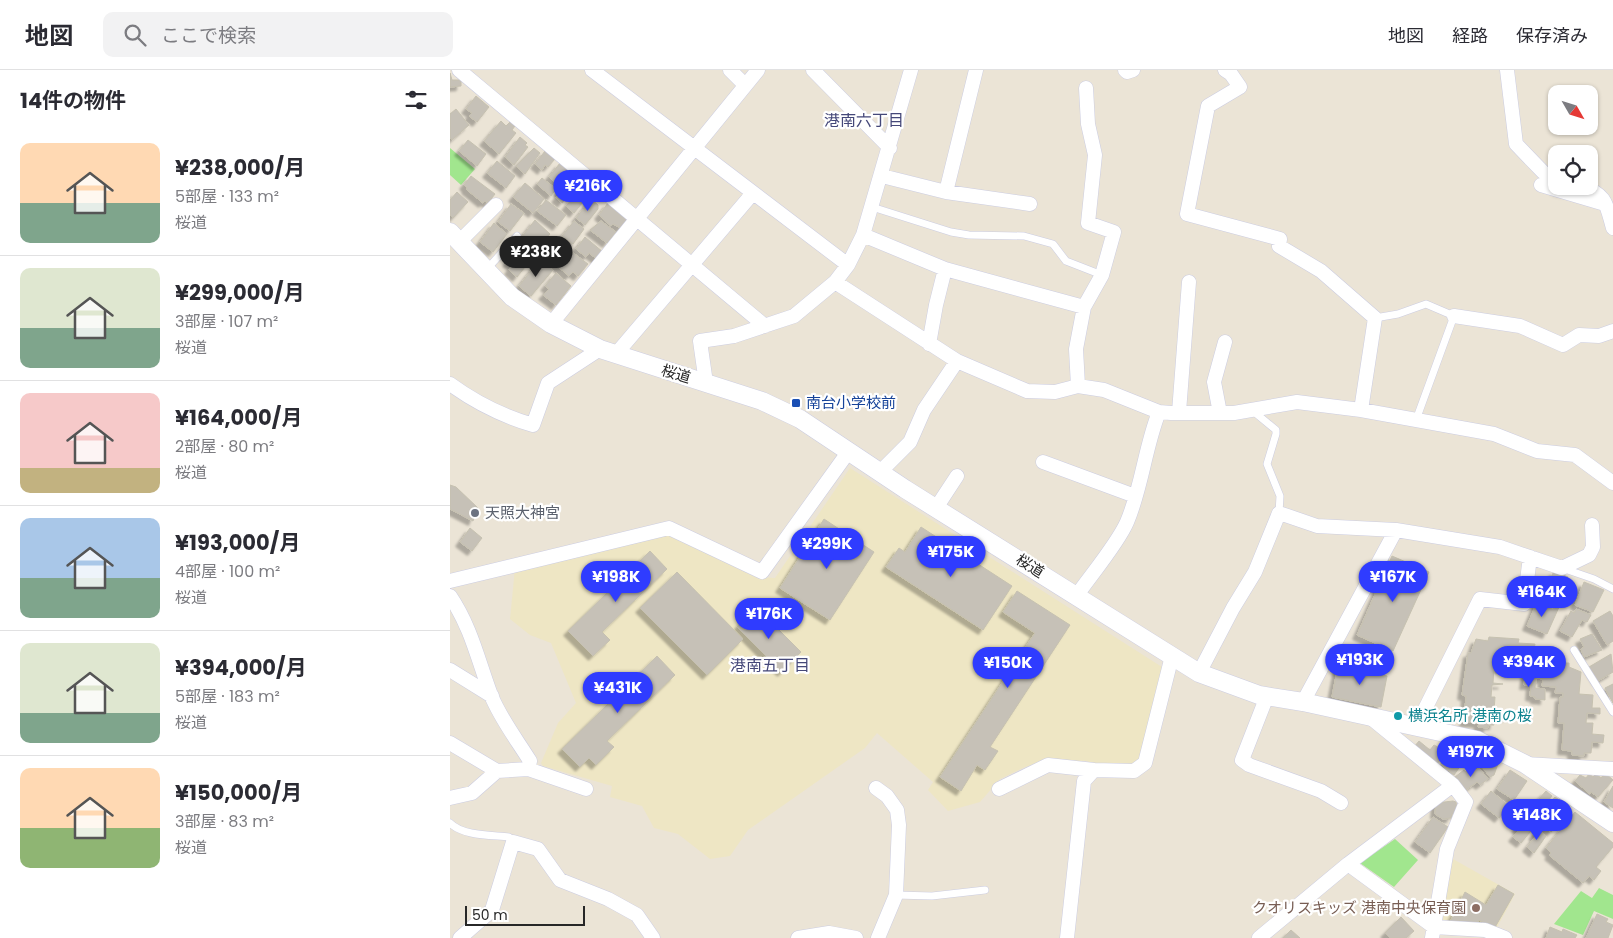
<!DOCTYPE html>
<html lang="ja">
<meta charset="utf-8">
<style>
body{margin:0;font-family:Poppins,"Noto Sans JP",sans-serif;background:#f2f2f3;color:#2b2b33;height:100vh;display:flex;flex-direction:column;font-size:19px;white-space:nowrap}
*{box-sizing:border-box;margin:0}
p{font-size:16px;color:#7c7c81}
.icon{flex:none;width:28px;height:28px;fill:none;stroke:currentColor;stroke-width:2;stroke-linecap:round;stroke-linejoin:round}
.map{position:relative;flex:1;overflow:hidden}
.drawer{display:flex;flex-direction:column;background:#fff;width:450px}
.drawer>*{flex:none}
.needle{width:32px;rotate:129deg}
.controls{position:absolute;left:1098px;top:15px;display:grid;gap:10px}
.controls a{display:grid;place-items:center;width:50px;height:50px;border-radius:10px;background:#fff;box-shadow:0 1px 4px #0004;font-size:25px}
.scale{position:absolute;left:15px;bottom:12px;width:120px;box-sizing:border-box;padding-left:5px;border:2px solid #272727;border-top:0;font-size:14px;line-height:18px;white-space:nowrap;color:#272727;-webkit-text-stroke:4px #fff;paint-order:stroke}
.price{position:absolute;translate:-50% -42px;padding:0 11px;border-radius:18px;background:#2f3cff;color:#fff;font-size:16px;line-height:32px;filter:drop-shadow(0 1px 2px #0008)}
.price::after{content:'';position:absolute;left:50%;top:30px;width:15px;height:11px;margin-left:-8px;background:inherit;clip-path:polygon(0 0,100% 0,50% 100%)}
.price.on{background:#222;color:#fff}
ul{padding:0;list-style:none}
li{display:flex;align-items:center;gap:15px;height:125px;padding:0 20px}
li+li{border-top:1px solid #e1e1e2}
li span{display:grid;place-items:center;flex:none;width:140px;height:100px;border-radius:10px;color:#555}
li>.icon{margin-inline-start:auto}
span .icon{width:60px;height:60px;fill:#fffc;stroke-width:1}
li b{font-size:21px}
h2{display:flex;justify-content:space-between;align-items:center;height:60px;padding:0 20px;font-size:21px}
header{display:flex;align-items:center;gap:30px;box-sizing:border-box;height:70px;padding:0 25px;background:#fff;border-bottom:1px solid #e1e1e2}
header strong{font-size:24px}
nav{display:flex;gap:28px;margin-inline-start:auto;font-size:18px}
.search{width:350px;height:45px;background:#f2f2f3;display:flex;align-items:center;gap:12px;box-sizing:border-box;padding:0 18px;border-radius:10px;color:#7c7c81;font-size:19px}
main{display:flex;flex:1;min-height:0}
.map>svg:first-child{display:block}
.education{fill:#eee6c4}
.green{fill:#a1e68e}
.building{fill:#c6c1b7;stroke:#c6c1b0;filter:url(#shadow)}
.lines{fill:none;stroke-linecap:round;stroke-linejoin:round}
.service-casing{stroke:#cccde1;stroke-width:8}
.minor-casing{stroke:#cccde1;stroke-width:15}
.tertiary-casing{stroke:#cccde1;stroke-width:19}
.service{stroke:#fff;stroke-width:7}
.minor{stroke:#fff;stroke-width:14}
.tertiary{stroke:#fff;stroke-width:18}
.transit-dot{fill:#1a4fb4;stroke:#fff;stroke-width:2}
.worship-dot{fill:#6b7280;stroke:#fff;stroke-width:2}
.culture-dot{fill:#0f9aa8;stroke:#fff;stroke-width:2}
.education-dot{fill:#8d6e63;stroke:#fff;stroke-width:2}
.labels{text-anchor:middle;stroke-width:4.5;stroke-linejoin:round;paint-order:stroke}
.street-label{font-size:15px;fill:#272727;stroke:#fff}
.transit-label{font-size:15px;fill:#164399;stroke:#fff;text-anchor:start}
.worship-label{font-size:15px;fill:#5b616d;stroke:#fff;text-anchor:start}
.culture-label{font-size:15px;fill:#0d838f;stroke:#fff;text-anchor:start}
.education-label{font-size:15px;fill:#785e54;stroke:#fff;text-anchor:end}
.neighbourhood-label{font-size:16px;fill:#454879;stroke:#fff}
</style>
<header>
<strong>地図</strong>
<div class="search"><svg class="icon" aria-label="search" viewBox="0 0 24 24"><circle cx="10" cy="10" r="6"/><path d="M15 15l6 6"/></svg>ここで検索</div>
<nav><a>地図</a><a>経路</a><a>保存済み</a></nav>
</header>
<main>
<section class="drawer">
<h2>14件の物件<svg class="icon" aria-label="filters" viewBox="0 0 24 24"><path d="M4 7h16M4 17h16"/><circle cx="9" cy="7" r="2"/><circle cx="15" cy="17" r="2"/></svg></h2>
<ul>
<li><span style="background:linear-gradient(#ffd9b3 60%,#7fa58c 0)"><svg class="icon" aria-label="home" viewBox="0 0 24 24"><path d="M3 11l9-7 9 7M6 9v11h12V9"/></svg></span><div><b>¥238,000/月</b><p>5部屋 · 133 m²</p><p>桜道</p></div></li>
<li><span style="background:linear-gradient(#dfe7d0 60%,#7fa58c 0)"><svg class="icon" aria-label="home" viewBox="0 0 24 24"><path d="M3 11l9-7 9 7M6 9v11h12V9"/></svg></span><div><b>¥299,000/月</b><p>3部屋 · 107 m²</p><p>桜道</p></div></li>
<li><span style="background:linear-gradient(#f6c9c9 75%,#c2b280 0)"><svg class="icon" aria-label="home" viewBox="0 0 24 24"><path d="M3 11l9-7 9 7M6 9v11h12V9"/></svg></span><div><b>¥164,000/月</b><p>2部屋 · 80 m²</p><p>桜道</p></div></li>
<li><span style="background:linear-gradient(#a9c7e8 60%,#7fa58c 0)"><svg class="icon" aria-label="home" viewBox="0 0 24 24"><path d="M3 11l9-7 9 7M6 9v11h12V9"/></svg></span><div><b>¥193,000/月</b><p>4部屋 · 100 m²</p><p>桜道</p></div></li>
<li><span style="background:linear-gradient(#dfe7d0 70%,#7fa58c 0)"><svg class="icon" aria-label="home" viewBox="0 0 24 24"><path d="M3 11l9-7 9 7M6 9v11h12V9"/></svg></span><div><b>¥394,000/月</b><p>5部屋 · 183 m²</p><p>桜道</p></div></li>
<li><span style="background:linear-gradient(#ffd9b3 60%,#8fb573 0)"><svg class="icon" aria-label="home" viewBox="0 0 24 24"><path d="M3 11l9-7 9 7M6 9v11h12V9"/></svg></span><div><b>¥150,000/月</b><p>3部屋 · 83 m²</p><p>桜道</p></div></li>
</ul>
</section>
<div class="map">
<svg width="1163" height="868" viewBox="0 0 1163 868">
<defs>
<filter id="shadow"><feDropShadow dx="-4.5" dy="4.5" stdDeviation="1" flood-color="#0004"/></filter>
</defs>
<rect width="100%" height="100%" fill="#ebe4d6"/>
<path class="education" d="M400 398 712 597 705 642 692 686 684 694 651 698 637 691 597 690 575 697 550 709 530 732 498 741 478 720 483 712 427 663 415 678 298 760 280 786 260 789 228 764 204 758 192 736 160 727 162 716 93 696 91 693 108 653 126 633 101 573 80 565 60 549 65 498 217 464 307 507 325 508Z
M1003 789 1065 824 1045 861 991 852Z"/>
<path class="green" d="M0 78 25 99 11 115 0 105Z
M945 769 968 790 944 817 910 793Z
M1149 818 1163 825V849L1144 841 1133 865 1104 854 1131 821 1142 828Z"/>
<path class="building" d="M0 3 2 10H11V16L0 17Z
M26 26 39 37 27 52 19 46 22 43 16 39Z
M6 39 19 55 2 70 0 67V44Z
M51 51 56 56 60 52 65 56 62 60 66 63 49 84 34 71Z
M70 67 77 73 75 75 78 77 64 95 55 87Z
M18 70 36 84 27 96 9 81Z
M84 78 90 83 75 104 66 96Z
M95 81 105 89 98 97 95 95 92 100 85 94Z
M47 91 65 106 56 118 37 103Z
M110 93 120 101 109 115 99 107Z
M21 106 45 124 38 133 35 131 33 133 16 119 17 118 14 115Z
M124 106 130 110 112 133 106 128 110 123 108 122 118 110 120 112Z
M92 108 106 119 101 126 87 114Z
M75 113 94 129 83 143 63 127Z
M132 115 141 122 124 143 116 136 122 129 125 131 129 126 126 123Z
M7 122 18 132 3 148 0 145V130Z
M141 129 148 135V139L135 155 126 148Z
M96 130 116 145 107 156 87 141Z
M158 133 178 149 171 158 163 154 161 156 149 145Z
M61 134 74 143 60 161 48 152Z
M85 150 100 164 86 181 70 169Z
M124 151 134 159 123 174 112 166Z
M151 151 166 162 157 173 140 160Z
M44 153 57 164 43 182 30 172Z
M135 167 153 182 147 189 139 183 136 187 126 179Z
M70 176 83 187 67 207 59 200 62 196 57 192Z
M107 179 114 185 118 179 138 194 128 206 123 202 119 206 99 189Z
M90 189 103 200 81 226 69 216Z
M106 203 121 216 106 235 93 225 99 219 95 216Z
M0 415 6 417 28 438 23 451 0 439Z
M374 449 424 482 380 550 330 518Z
M471 457 562 516 533 560 436 497 449 478 455 482Z
M20 458 32 468 22 481 10 472Z
M200 481 217 499 152 562 160 570 143 586 118 561Z
M942 486 979 502 943 581 907 565Z
M1104 501 1118 507 1115 513 1117 514 1109 534 1082 523 1086 514 1096 518Z
M227 502 293 569 257 605 190 538Z
M1134 512 1154 520 1143 542 1125 535Z
M567 521 620 555 540 677 548 681 535 700 527 695 511 721 490 707 585 563 553 542Z
M1087 532 1104 540 1106 536 1109 537 1097 564 1077 556Z
M306 537 351 582 332 602 287 557Z
M1126 539 1141 545 1137 552 1132 550 1122 567 1110 561 1121 541 1124 543Z
M1160 541 1163 546V571L1157 575 1143 551Z
M1142 564 1152 580 1134 587 1131 579 1134 577 1130 569Z
M1039 567 1069 569 1068 573 1085 574 1084 579 1098 580 1097 586 1112 587V593H1119V597L1131 602 1129 624 1143 625 1142 638H1150V644L1137 643 1136 653H1143L1142 664 1154 665 1153 673 1142 672 1141 683H1134V686L1122 685V681L1112 680 1114 653H1108L1110 627H1113V623H1105L1106 617 1092 616 1093 609 1086 608 1085 618 1095 619V630L1085 629V627L1080 626 1081 615H1074L1076 600 1044 598 1043 613 1053 614 1042 615 1041 627H1045L1044 641 1057 642V647L1045 646 1044 655H1038V658L1028 657 1029 653 1014 652 1016 626 1012 625 1018 583H1021L1026 569 1038 571Z
M1161 584 1163 602 1148 611 1139 597Z
M207 586 225 605 157 671 164 677 146 695 139 688 130 697 112 679Z
M888 596 937 606 931 637 882 627Z
M1163 614V633L1155 618Z
M969 671 980 680 984 675 997 682 986 695 964 677Z
M1003 678 1018 685 1004 705 992 695Z
M1021 682 1049 691 1044 705 1040 707 1030 694 1021 691 1023 689 1020 687Z
M1029 698 1038 709 1030 715 1027 712 1016 720 1005 707 1014 700 1015 702 1019 699 1022 703Z
M1060 700 1077 711 1064 730 1047 719Z
M1155 703 1163 710 1148 727 1141 722 1140 724 1125 711 1130 705 1136 708 1139 704 1143 707 1146 704 1151 708Z
M1163 716V738L1154 732Z
M1041 721 1059 736 1049 748 1031 734Z
M1096 721 1102 726 1084 748 1079 740Z
M1105 727 1111 731 1101 743 1095 738Z
M1003 731 1006 732 1007 740 1006 744H1002L1001 748 993 749 985 744 986 733Z
M1113 736 1118 740 1101 762 1093 756 1105 742 1107 743Z
M1125 742 1163 773V777L1146 797 1151 801 1144 810 1139 806 1133 813 1099 785 1101 783 1096 778Z
M983 747 998 757 980 783 965 772Z
M1073 750 1085 756 1071 773 1063 767 1069 760 1066 758Z
M1088 759 1096 766 1084 783 1077 777 1085 767 1083 765Z
M1048 815 1064 824 1044 859 1029 850 1027 854 1000 852 1015 822 1036 835Z
M1147 844 1158 849 1156 852 1163 855 1158 868H1136Z
M951 847 964 861 956 868H940L935 863Z
M1100 857 1112 862 1113 859 1127 865 1125 868H1096Z
M841 860 850 868H833Z"/>
<g class="lines">
<g class="service-casing">
<path id="service" d="M422 137 501 162 519 165 574 166 603 174 616 191 652 205
M37 199 67 166
M925 248 948 244 976 234 1004 246 966 350
M803 341 826 360V364L817 394 830 426 829 443
M1112 498 1144 509 1163 519
M1124 580 1163 642
M0 753C13 766 41 765 59 767L63 772
M446 825 482 826 535 820"/>
</g>
<g class="minor-casing">
<path id="minor" d="M9 0 315 256
M142 0 398 195
M280 0 294 14
M363 0 440 78
M675 0 677 2 683 0
M775 0 781 4 790 17 758 36 737 144 830 169 829 176 871 201 925 248 911 340
M1057 0 1066 74 1093 102 1106 107
M432 106 496 122 580 134
M1091 115 1155 134
M1132 116C1157 125 1156 134 1163 158
M496 122 526 0
M413 165 495 199 634 237
M9 172 46 135
M385 212 507 291 577 321 605 322 628 316 654 320 709 342 721 343H784L847 332 911 340 1044 364 1087 381 1125 385 1163 413
M1004 246 1070 256 1113 275 1129 265 1149 266 1163 261
M101 254 308 0
M479 274 486 235 495 199
M166 284 303 123
M256 313 250 271 284 266 344 246 385 212 398 195 413 165 461 0
M0 314C26 333 52 346 83 355L98 313 150 279
M628 316 626 279 634 237 652 205 664 162 638 153 645 85 638 54 636 18
M729 342 739 212
M770 343 764 312 775 272
M593 392 685 426
M430 402 460 372 474 340 507 291
M486 438 507 406
M0 511 219 458 312 502 399 381
M627 525C641 505 668 473 677 452 692 417 695 377 709 342
M0 526C21 557 28 590 41 625 50 648 67 670 80 691L78 699
M0 600 42 626
M749 603 783 538 805 502 829 443 867 456 946 460 1050 477 1112 498 1139 485 1143 477 1142 455
M817 626 792 690 799 695 871 721 891 733
M853 632 946 460
M921 648 1003 715 1016 732 997 779 982 868
M966 657 1030 529 1074 534 1080 487
M0 673 47 701
M1075 694 1163 699
M426 718 437 726 447 740 449 755 446 825 428 868
M549 719 598 695 644 700
M0 728 22 723 47 701 78 699 136 719
M898 794 984 857 1035 860 1055 868
M10 868 42 840 63 772 88 779 110 810 158 829 187 845 203 868
M348 868 379 863 406 868
M617 868 634 711 644 700 684 701 695 693 722 586
M809 868 898 794 1003 715"/>
</g>
<g class="tertiary-casing">
<path id="tertiary" d="M0 162 62 227 101 254 150 279 312 331 350 349 455 419 749 603 809 625 853 632 1027 670 1075 694 1163 753"/>
</g>
<use href="#service" class="service"/>
<use href="#minor" class="minor"/>
<use href="#tertiary" class="tertiary"/>
</g>
<rect class="transit-dot" x="341" y="328" width="10" height="10" rx="2.5"/>
<circle class="worship-dot" cx="25" cy="443" r="5"/>
<circle class="culture-dot" cx="948" cy="646" r="5"/>
<circle class="education-dot" cx="1026" cy="838" r="5"/>
<g class="labels">
<g class="street-label">
<text transform="translate(226 304) rotate(17)" y="5">桜道</text>
<text transform="translate(580 496) rotate(32)" y="5">桜道</text>
</g>
<g class="transit-label">
<text x="356" y="338">南台小学校前</text>
</g>
<g class="worship-label">
<text x="35" y="448">天照大神宮</text>
</g>
<g class="culture-label">
<text x="958" y="651">横浜名所 港南の桜</text>
</g>
<g class="education-label">
<text x="1016" y="843">クオリスキッズ 港南中央保育園</text>
</g>
<g class="neighbourhood-label">
<text x="414" y="56">港南六丁目</text>
<text x="320" y="601">港南五丁目</text>
</g>
</g>
</svg>
<div class="controls">
<a><svg class="needle" viewBox="-14 -14 28 28"><path d="M0-13l5 13h-10z" fill="#e53935"/><path d="M0 13l5-13h-10z" fill="#7c7c81"/></svg></a>
<a><svg class="icon" aria-label="locate" viewBox="0 0 24 24"><circle cx="12" cy="12" r="6"/><path d="M12 2v4M12 18v4M2 12h4M18 12h4"/></svg></a>
</div>
<div class="scale">50 m</div>
<b class="price" style="left:138px;top:142px">¥216K</b>
<b class="price on" style="left:86px;top:208px">¥238K</b>
<b class="price" style="left:377px;top:500px">¥299K</b>
<b class="price" style="left:501px;top:508px">¥175K</b>
<b class="price" style="left:166px;top:533px">¥198K</b>
<b class="price" style="left:943px;top:533px">¥167K</b>
<b class="price" style="left:1092px;top:548px">¥164K</b>
<b class="price" style="left:319px;top:570px">¥176K</b>
<b class="price" style="left:910px;top:616px">¥193K</b>
<b class="price" style="left:1079px;top:618px">¥394K</b>
<b class="price" style="left:558px;top:619px">¥150K</b>
<b class="price" style="left:168px;top:644px">¥431K</b>
<b class="price" style="left:1021px;top:708px">¥197K</b>
<b class="price" style="left:1087px;top:771px">¥148K</b>
</div>
</main>
